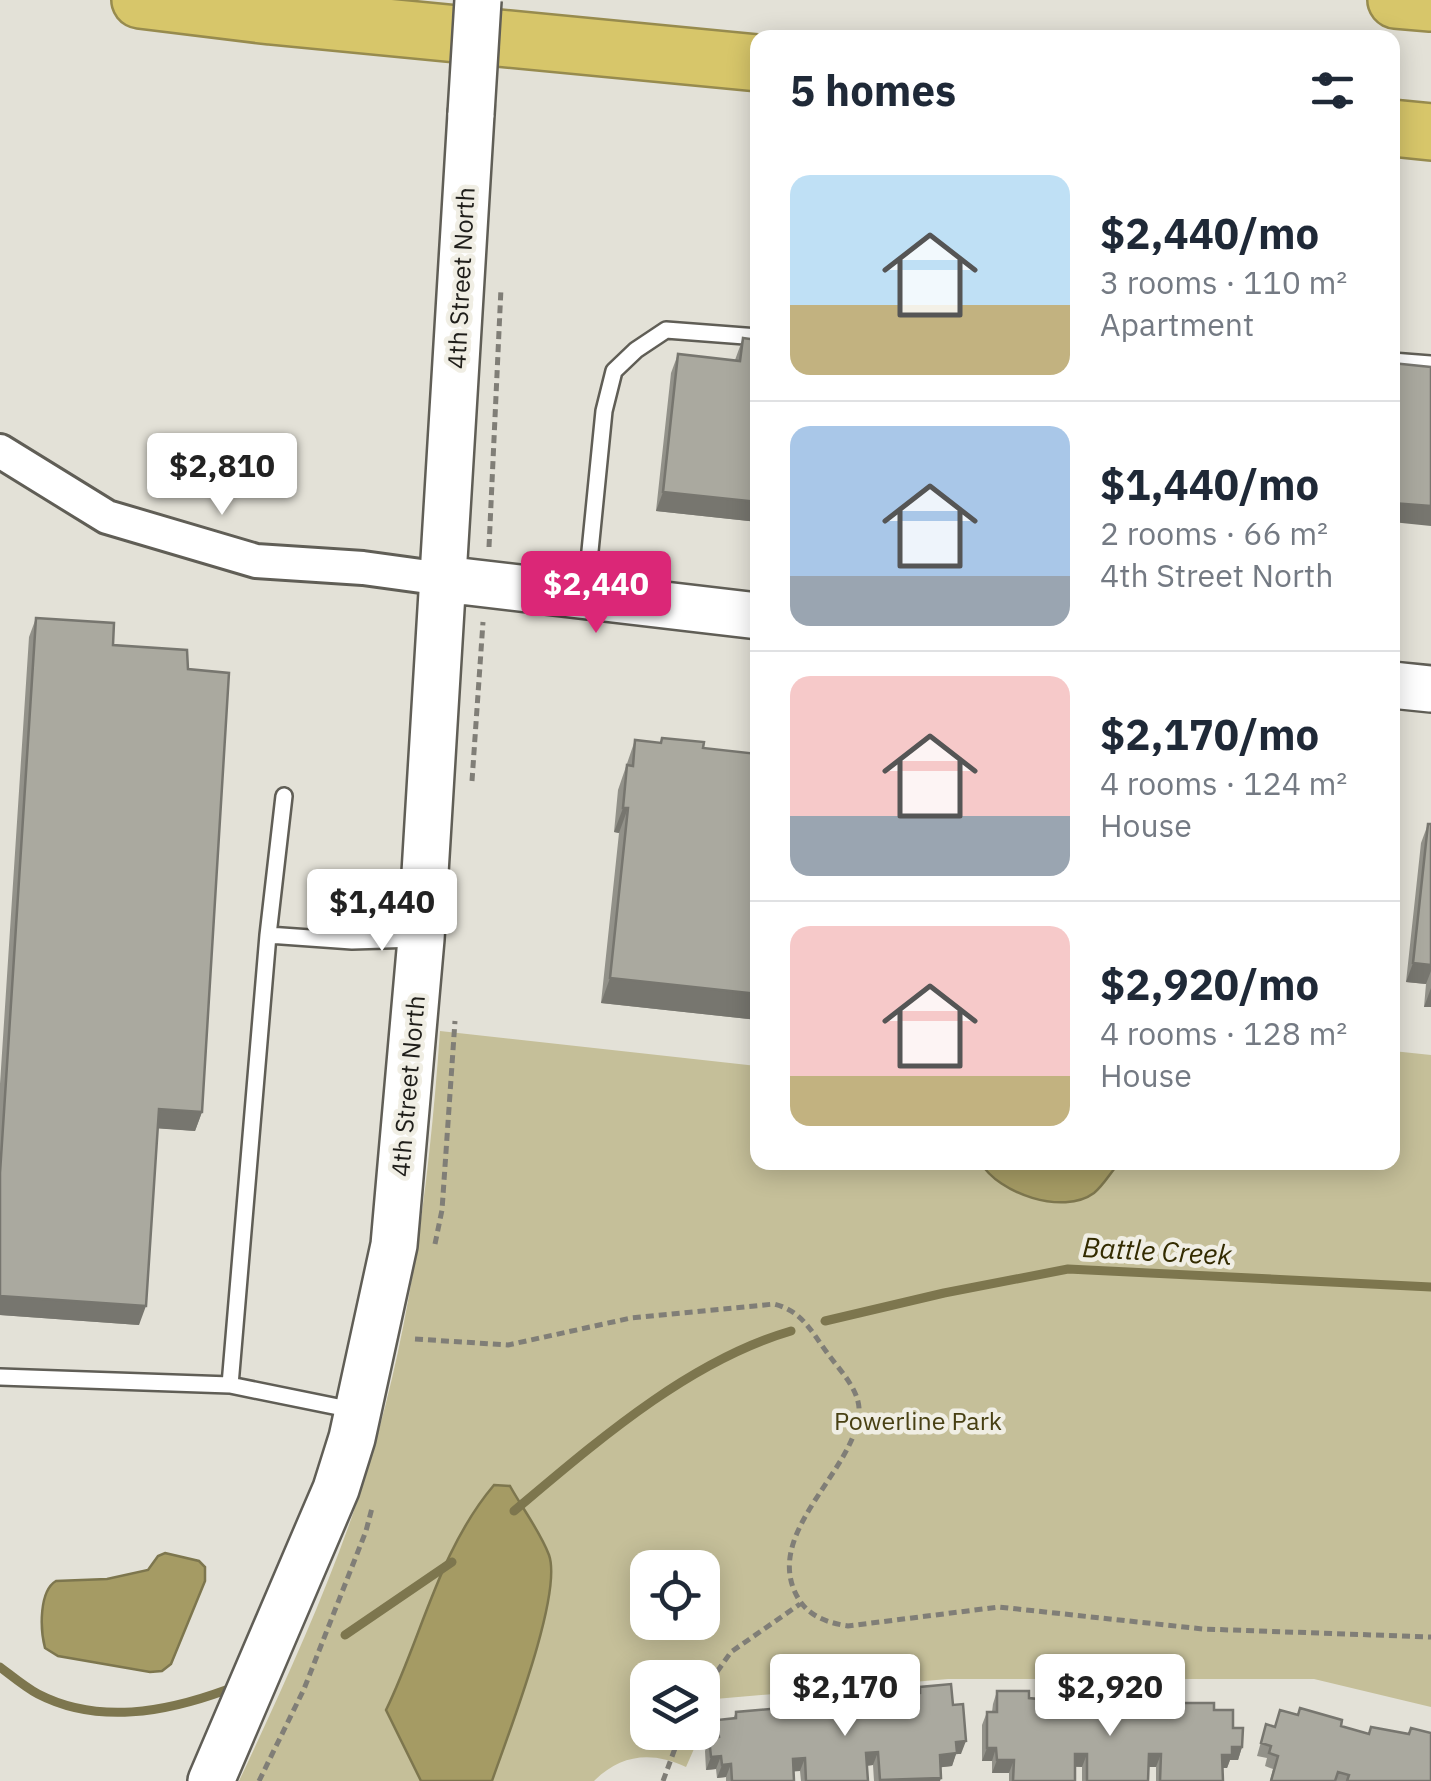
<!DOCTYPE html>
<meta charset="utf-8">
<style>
body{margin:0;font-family:"IBM Plex Sans",sans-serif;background:#f6f6f7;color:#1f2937;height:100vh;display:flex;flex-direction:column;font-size:38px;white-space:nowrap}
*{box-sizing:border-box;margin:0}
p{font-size:32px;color:#747a83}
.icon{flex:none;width:55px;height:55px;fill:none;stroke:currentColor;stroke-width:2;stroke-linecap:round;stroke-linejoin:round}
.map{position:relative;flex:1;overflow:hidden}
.panel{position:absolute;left:750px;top:30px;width:650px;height:1140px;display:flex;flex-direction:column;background:#fff;border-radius:20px;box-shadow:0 5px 25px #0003}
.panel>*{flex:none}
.controls{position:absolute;left:630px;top:1550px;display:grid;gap:20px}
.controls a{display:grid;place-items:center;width:90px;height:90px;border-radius:20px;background:#fff;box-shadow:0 5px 25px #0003;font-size:50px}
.price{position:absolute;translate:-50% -85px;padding:0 22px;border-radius:10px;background:#fff;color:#222;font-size:32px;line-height:65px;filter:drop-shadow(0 2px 5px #0008)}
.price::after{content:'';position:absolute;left:50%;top:60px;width:30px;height:22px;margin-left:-15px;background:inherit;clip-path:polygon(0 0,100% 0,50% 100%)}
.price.on{background:#db2777;color:#fff}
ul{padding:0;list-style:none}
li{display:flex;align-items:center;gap:30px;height:250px;padding:0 40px}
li+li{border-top:2px solid #e0e1e3}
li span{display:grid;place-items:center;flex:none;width:280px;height:200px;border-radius:20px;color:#555}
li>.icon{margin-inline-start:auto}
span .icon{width:120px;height:120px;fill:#fffc;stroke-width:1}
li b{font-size:42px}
h2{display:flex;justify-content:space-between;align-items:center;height:120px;padding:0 40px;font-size:42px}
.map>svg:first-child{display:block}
.green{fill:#c5bf99;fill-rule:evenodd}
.water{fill:#a59b64;stroke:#7d764e;stroke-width:2.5}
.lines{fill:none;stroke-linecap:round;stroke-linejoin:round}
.stream{stroke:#7d764e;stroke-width:9}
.lane-casing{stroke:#605e56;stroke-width:20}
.street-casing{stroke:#605e56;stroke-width:38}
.secondary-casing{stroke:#605e56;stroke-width:50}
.highway-casing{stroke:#978b4e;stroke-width:60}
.path{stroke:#807e77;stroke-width:5;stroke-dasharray:8 5;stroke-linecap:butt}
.lane{stroke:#fff;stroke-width:15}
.street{stroke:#fff;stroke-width:32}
.secondary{stroke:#fff;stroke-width:45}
.highway{stroke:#d7c66a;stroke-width:55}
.secondary-bridge-casing{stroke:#605e56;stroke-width:50;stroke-linecap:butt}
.secondary-bridge{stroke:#fff;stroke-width:45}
.wall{fill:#929189}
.shaded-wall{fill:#77766f}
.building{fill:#aaa99f;stroke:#77766f;stroke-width:2.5}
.labels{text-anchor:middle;stroke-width:9;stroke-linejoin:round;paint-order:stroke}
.street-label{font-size:25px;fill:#1f1e1a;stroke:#f0eee4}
.park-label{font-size:25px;fill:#484013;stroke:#f0eee4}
.water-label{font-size:28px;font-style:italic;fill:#332b00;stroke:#f0eee4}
</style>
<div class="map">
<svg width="1431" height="1781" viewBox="0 0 1431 1781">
<rect width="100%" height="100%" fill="#e3e1d7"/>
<path class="green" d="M440 1031 757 1066 758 1162H1392L1393 1051 1431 1055V1707L1314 1679H948L715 1699 703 1728 702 1678H648V1732L701 1733 686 1767C652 1751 621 1754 594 1781H239C284 1685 329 1588 362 1487 410 1338 429 1185 440 1031ZM648 1568H702V1622H648Z"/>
<path class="water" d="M981 1163H1119C1111 1172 1103 1186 1094 1193 1063 1216 998 1193 981 1163Z
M494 1485 510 1486C522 1508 540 1531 549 1555 563 1595 507 1737 492 1781H421L386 1710C422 1636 439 1550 494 1485Z
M165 1553 199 1561 205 1567V1581L171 1664 162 1671 150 1672 58 1656 45 1648C40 1629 39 1591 56 1581L107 1579 148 1570 158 1556Z"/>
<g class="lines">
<path class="stream" d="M825 1321 944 1293 1068 1269 1431 1287
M514 1511C595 1443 688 1361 791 1331
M345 1635 452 1562
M0 1667C12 1676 25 1687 38 1694 98 1725 166 1712 226 1690"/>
<g class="lane-casing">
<path id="lane" d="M1392 361 1431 364
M586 591 604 411 614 371 636 350 666 330 758 337
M268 935 284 796
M0 1377 230 1385 353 1410
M230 1385 268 935 352 941 417 939"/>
</g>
<g class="street-casing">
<path id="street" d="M0 451 107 517 256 561 363 568 443 579"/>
</g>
<g class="secondary-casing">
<path id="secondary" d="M443 579 758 616
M1392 685 1431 689
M211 1781 336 1489 352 1438 394 1245 421 939 471 114"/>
</g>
<g class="highway-casing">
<path id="highway" d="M140 0 271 16 758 63
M1396 0 1431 3
M1392 128 1431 132"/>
</g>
<path class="path" d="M489 547 501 288
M472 781 483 622
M435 1244 442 1210 455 1021
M415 1339 508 1345 631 1318 774 1304C802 1311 811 1331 828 1354 841 1372 861 1391 859 1414 853 1471 769 1529 794 1590 804 1614 823 1622 848 1626L999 1607 1203 1629 1431 1637
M702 1693 731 1652 800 1604
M259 1781 304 1689 366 1531 372 1508
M663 1781 681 1732"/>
<use href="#lane" class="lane"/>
<use href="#street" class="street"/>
<use href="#secondary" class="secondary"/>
<use href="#highway" class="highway"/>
<g class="secondary-bridge-casing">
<path id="secondary-bridge" d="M471 114 478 0"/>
</g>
<use href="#secondary-bridge" class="secondary-bridge"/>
</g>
<path class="wall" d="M743 338 758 340V522L656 511 671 373 678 354 735 360Z
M36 618 113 645 202 1112 195 1131 158 1128 139 1325 0 1315V1084L29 637Z
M662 738 703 748 758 754V1020L601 1003 619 833 614 832 618 790 635 740 660 743Z
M1428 824H1431V1007H1424L1426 984 1406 982 1421 843Z
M920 1687 953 1705 961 1754H956L952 1766 941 1767 940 1781H874L873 1765 867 1766 868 1781H801L800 1771H794V1781H726V1777L717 1778 716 1769 706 1770 705 1751 709 1738H713V1733L717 1720 733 1719 736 1712 780 1715 807 1713 810 1706 854 1709 879 1707 882 1700 917 1694Z
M997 1691 1067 1708 1093 1709 1096 1702 1140 1709H1168L1170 1703 1214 1710 1233 1728 1242 1747 1238 1760H1230L1227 1768H1222L1223 1781H1156V1767H1149L1148 1781H1082V1767H1075V1781H1009V1773H992V1761H982V1725L987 1712H992L993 1704Z
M1280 1710 1341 1726 1431 1781H1270L1273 1769 1265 1766 1267 1758 1257 1756 1266 1724 1274 1727Z"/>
<path class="shaded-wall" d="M663 492 758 502V522L656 511Z
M1392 503 1431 506V526L1392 522Z
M623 808H628L619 833 614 832Z
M1413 963 1431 965V971L1426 984 1406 982Z
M610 978 758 994V1020L601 1003Z
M1431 988V1007H1424Z
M159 1109 202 1112 195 1131 152 1128Z
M0 1296 146 1306 139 1325 0 1315Z
M966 1741 961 1754H956L952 1766 935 1768 940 1755 956 1742Z
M1232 1747H1242L1238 1760H1230L1227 1768H1218L1222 1755Z
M987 1748H996L992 1761H982Z
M878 1752 873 1765 862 1766 866 1753Z
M1075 1754H1087L1082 1767 1070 1766Z
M1149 1754H1161L1156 1767H1144Z
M721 1756 716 1769 706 1770 711 1757Z
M805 1758 800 1771 788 1772 793 1759Z
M997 1760H1014L1009 1773H992Z
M731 1764 726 1777 717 1778 722 1765Z
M941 1778 940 1781H880V1780Z"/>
<path class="building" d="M743 338 758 340V502L663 492 678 354 740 361Z
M1392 363 1431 367V506L1392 503Z
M36 618 114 623 113 645 187 650 188 669 229 673 202 1112 159 1109 146 1306 0 1296V1173Z
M662 738 704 742 703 748 758 754V994L610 978 628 808H623L627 765 633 766 635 740 661 743Z
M1428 824H1431V965L1413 963Z
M951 1684 953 1705 963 1704 966 1741 956 1742 957 1753 940 1755 941 1778 880 1780 878 1752 866 1753 868 1781H806L805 1758 793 1759 794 1781H732L731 1764 722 1765 721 1756 711 1757 709 1738 719 1737 717 1720 736 1718V1712L780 1708V1715L810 1713V1706L854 1702V1709L882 1706V1700L920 1693V1687Z
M997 1691H1029V1698L1067 1702V1708L1096 1709V1702H1140V1709H1170V1703H1214V1710H1233V1728H1243L1242 1747H1232V1755H1222L1223 1781H1160L1161 1754H1149L1148 1781H1087V1754H1075V1781H1013L1014 1760H997L996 1748H987V1712H997Z
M1300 1708 1342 1720 1341 1726 1369 1734 1371 1727 1409 1734 1411 1728 1431 1733V1781H1347L1349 1775 1338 1772 1335 1781H1271L1278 1756 1269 1753 1271 1746 1261 1743 1266 1724 1275 1727 1280 1710 1298 1715Z"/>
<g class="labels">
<g class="street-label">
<text transform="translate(461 278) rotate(-87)" y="9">4th Street North</text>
<text transform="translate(408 1086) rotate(-85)" y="9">4th Street North</text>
</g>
<g class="park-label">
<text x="918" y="1430">Powerline Park</text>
</g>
<g class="water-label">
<text transform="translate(1157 1251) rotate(3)" y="10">Battle Creek</text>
</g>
</g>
</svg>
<div class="controls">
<a><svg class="icon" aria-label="locate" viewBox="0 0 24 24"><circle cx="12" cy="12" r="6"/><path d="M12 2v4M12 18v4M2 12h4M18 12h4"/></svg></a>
<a><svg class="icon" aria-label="layers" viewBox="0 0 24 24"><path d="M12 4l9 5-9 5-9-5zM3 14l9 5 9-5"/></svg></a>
</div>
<b class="price" style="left:222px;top:518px">$2,810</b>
<b class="price on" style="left:596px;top:636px">$2,440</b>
<b class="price" style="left:382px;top:954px">$1,440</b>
<b class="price" style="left:845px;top:1739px">$2,170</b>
<b class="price" style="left:1110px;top:1739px">$2,920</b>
<section class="panel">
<h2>5 homes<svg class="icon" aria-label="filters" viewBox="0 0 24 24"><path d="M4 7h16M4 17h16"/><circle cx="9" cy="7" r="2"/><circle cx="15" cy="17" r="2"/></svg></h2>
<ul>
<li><span style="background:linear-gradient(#bfe0f5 65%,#c2b280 0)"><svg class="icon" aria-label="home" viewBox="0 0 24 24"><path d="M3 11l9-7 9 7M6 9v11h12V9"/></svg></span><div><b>$2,440/mo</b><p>3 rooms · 110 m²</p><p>Apartment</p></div></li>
<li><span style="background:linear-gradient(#a9c7e8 75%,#9aa5b1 0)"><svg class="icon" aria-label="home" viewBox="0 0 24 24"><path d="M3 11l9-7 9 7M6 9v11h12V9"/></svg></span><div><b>$1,440/mo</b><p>2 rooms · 66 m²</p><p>4th Street North</p></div></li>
<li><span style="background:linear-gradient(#f6c9c9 70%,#9aa5b1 0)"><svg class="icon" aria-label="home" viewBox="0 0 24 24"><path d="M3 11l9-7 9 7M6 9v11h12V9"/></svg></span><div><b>$2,170/mo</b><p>4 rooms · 124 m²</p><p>House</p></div></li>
<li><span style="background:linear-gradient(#f6c9c9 75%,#c2b280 0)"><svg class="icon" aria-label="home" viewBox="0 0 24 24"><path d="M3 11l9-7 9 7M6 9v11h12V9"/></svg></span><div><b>$2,920/mo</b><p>4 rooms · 128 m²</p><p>House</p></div></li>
</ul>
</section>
</div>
